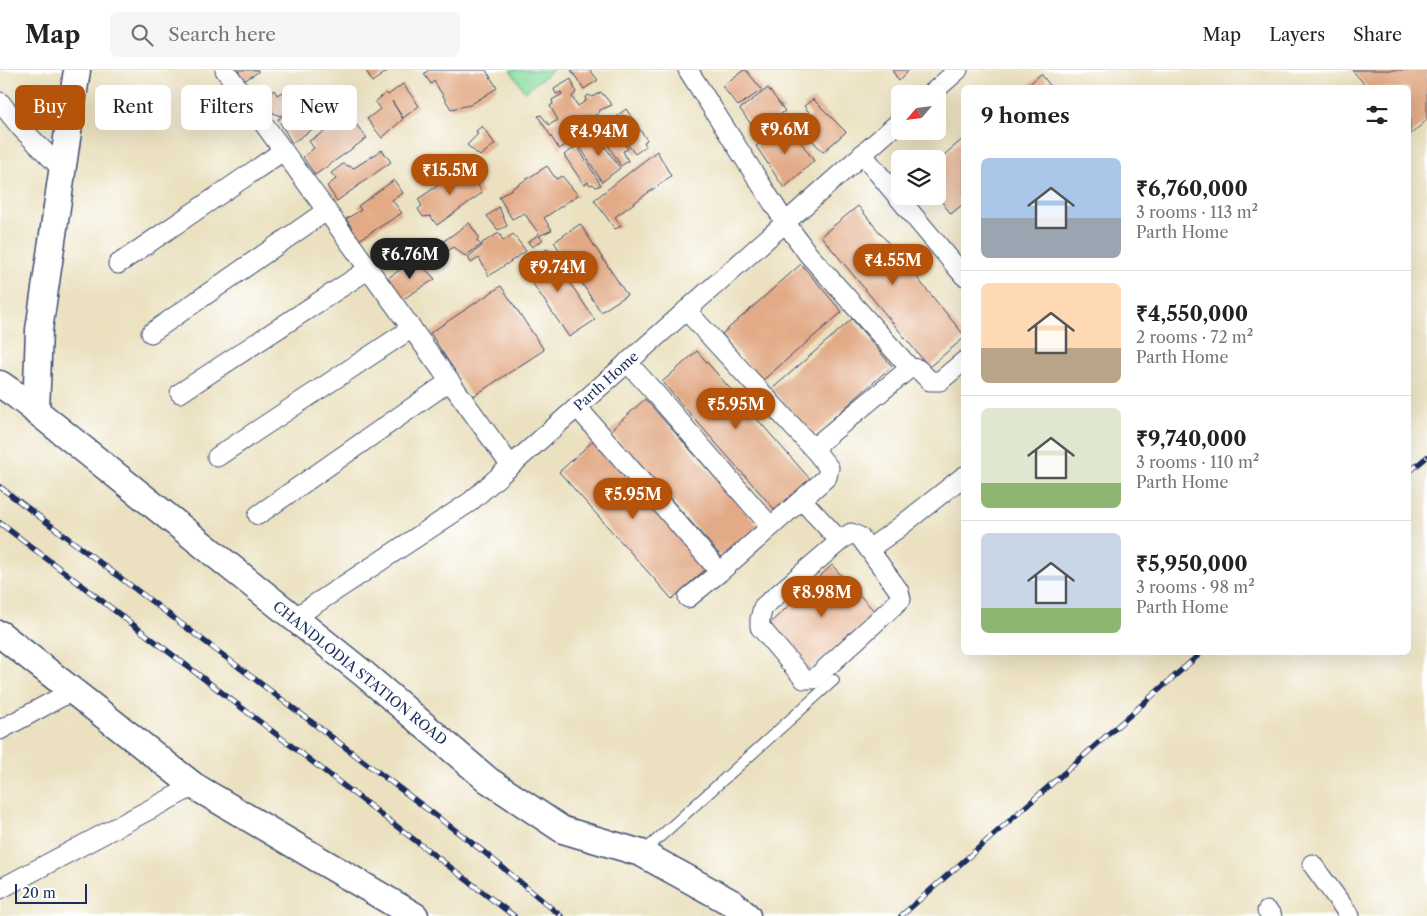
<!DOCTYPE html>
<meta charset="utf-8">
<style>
body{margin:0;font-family:"Libre Caslon Text",serif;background:#f6f6f6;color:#222;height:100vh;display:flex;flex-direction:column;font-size:19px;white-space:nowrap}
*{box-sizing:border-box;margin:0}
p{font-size:16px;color:#767676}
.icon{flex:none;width:28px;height:28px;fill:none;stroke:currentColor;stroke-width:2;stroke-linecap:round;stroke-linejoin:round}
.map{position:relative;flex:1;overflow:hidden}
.panel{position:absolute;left:961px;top:15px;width:450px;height:570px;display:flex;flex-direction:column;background:#fff;border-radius:8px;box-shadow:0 5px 20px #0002}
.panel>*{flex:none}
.banner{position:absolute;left:15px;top:15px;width:475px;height:45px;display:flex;gap:10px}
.needle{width:32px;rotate:242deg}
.buttons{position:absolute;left:891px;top:15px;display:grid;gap:10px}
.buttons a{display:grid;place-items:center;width:55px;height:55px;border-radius:8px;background:#fff;box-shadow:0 5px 20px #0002;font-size:25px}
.scale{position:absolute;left:15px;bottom:12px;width:72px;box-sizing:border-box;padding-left:5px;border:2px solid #1b2f5e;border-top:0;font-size:14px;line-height:18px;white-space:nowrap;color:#1b2f5e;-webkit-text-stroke:4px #fff;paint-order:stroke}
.price{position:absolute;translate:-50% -42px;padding:0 11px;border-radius:18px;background:#b45309;color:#fff;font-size:16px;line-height:32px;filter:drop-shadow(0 1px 2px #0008)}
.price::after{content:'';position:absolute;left:50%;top:30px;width:15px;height:11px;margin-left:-8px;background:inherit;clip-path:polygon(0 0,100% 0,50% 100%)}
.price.active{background:#222;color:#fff}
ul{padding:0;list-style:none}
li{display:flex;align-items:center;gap:15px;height:125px;padding:0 20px}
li+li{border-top:1px solid #e0e0e0}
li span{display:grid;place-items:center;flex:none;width:140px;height:100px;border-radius:8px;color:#555}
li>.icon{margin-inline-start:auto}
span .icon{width:60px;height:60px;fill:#fffc;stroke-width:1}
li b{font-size:21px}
h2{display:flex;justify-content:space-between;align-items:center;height:60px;padding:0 20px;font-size:21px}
.pill{padding:0 18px;border-radius:8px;background:#fff;box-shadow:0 5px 20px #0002;font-size:18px;line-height:45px}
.pill.active{background:#b45309;color:#fff}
header{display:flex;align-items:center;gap:30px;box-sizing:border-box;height:70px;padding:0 25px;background:#fff;border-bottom:1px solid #e0e0e0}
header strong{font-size:24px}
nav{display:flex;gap:28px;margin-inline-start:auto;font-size:18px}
.search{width:350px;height:45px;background:#f6f6f6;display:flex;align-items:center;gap:12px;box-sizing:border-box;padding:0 18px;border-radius:8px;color:#767676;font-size:19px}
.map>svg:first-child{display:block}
.green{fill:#89dd9f;stroke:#52867e}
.building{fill:#e2aa86}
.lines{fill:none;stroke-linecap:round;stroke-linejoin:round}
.lane-casing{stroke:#3a4a6d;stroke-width:12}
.street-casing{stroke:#3a4a6d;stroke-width:21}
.secondary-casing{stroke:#3a4a6d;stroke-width:29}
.lane{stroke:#fff;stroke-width:10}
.street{stroke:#fff;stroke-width:19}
.secondary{stroke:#fff;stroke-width:26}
.rail-casing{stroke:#1b2f5e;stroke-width:5.5}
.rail{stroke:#fff;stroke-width:4;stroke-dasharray:11;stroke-linecap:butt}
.labels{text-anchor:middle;stroke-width:4.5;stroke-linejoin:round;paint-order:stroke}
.street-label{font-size:14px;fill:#1b2f5e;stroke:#fff}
</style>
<header>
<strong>Map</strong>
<div class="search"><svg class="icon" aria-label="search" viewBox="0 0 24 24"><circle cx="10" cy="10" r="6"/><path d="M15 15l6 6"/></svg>Search here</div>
<nav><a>Map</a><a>Layers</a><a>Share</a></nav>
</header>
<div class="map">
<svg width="1427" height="846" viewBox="0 0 1427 846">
<rect width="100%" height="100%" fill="#fff"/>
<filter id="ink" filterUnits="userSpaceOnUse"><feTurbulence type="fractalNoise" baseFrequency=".02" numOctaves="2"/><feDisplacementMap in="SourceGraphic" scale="10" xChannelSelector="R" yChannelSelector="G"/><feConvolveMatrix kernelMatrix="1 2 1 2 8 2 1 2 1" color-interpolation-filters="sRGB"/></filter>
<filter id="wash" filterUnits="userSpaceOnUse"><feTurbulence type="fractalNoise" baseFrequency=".0096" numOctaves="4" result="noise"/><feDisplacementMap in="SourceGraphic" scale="20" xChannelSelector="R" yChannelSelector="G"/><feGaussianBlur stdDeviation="1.12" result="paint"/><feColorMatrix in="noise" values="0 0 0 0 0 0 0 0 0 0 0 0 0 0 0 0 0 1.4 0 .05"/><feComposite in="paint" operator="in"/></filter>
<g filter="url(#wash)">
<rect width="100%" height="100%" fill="#ebe1c0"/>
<path class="green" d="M510 0H553L525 22Z"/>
<g id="blocks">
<path class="building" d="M230 0H258V2L239 14Z
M366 0H389L372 12Z
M428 0H486L497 18 470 35 451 39 434 11 431 14 424 4Z
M571 0H590L598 10 584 19Z
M744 0H746L762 20 738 36 722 16Z
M892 0H909L899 11Z
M1352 0H1427V50L1410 65 1409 18H1368Z
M1041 4 1052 18H1025Z
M571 9 576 22 572 27 578 36 586 31 585 27 589 25 592 27 601 22 612 35 600 40 599 43 590 48 588 45 575 53 577 57 567 64 573 71 559 79 538 46 541 45 549 55 558 50 550 36 553 34 552 30 562 24 561 22 556 24 554 19Z
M403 14 419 36 403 48 392 31 403 49 382 68 367 49 380 39 375 32 386 23 388 25Z
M329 17 344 38 292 73 278 49Z
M289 18 299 32 280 46 273 43 267 25 274 20 277 25Z
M768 18 785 41 756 61 740 39Z
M813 29 846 62 823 82 800 57 812 46 804 36Z
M626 39 647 70 644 72 646 76 635 84 617 61 625 54 623 51 620 52 618 45Z
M608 50 628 79 623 81 628 91 621 96 598 59Z
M354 52 367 68 315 105 303 87 314 78 309 71 332 57 336 61Z
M788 54 814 91 784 118 756 76Z
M482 56 495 74 480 86 467 75 478 64 476 61Z
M594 61 620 98 602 112 579 75Z
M964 68V133L951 144 938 127V90Z
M577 76 601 115 596 117 593 114 590 115 588 112 584 115 564 85Z
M382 80 391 92 337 131 327 116 336 109 331 103 343 94 354 98Z
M657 81 671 106 615 147 621 156 615 159 594 130Z
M468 95 482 123 437 155 430 146 423 147 418 139 422 136 418 129Z
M547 96 556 109 562 106 578 125 544 148 552 160 539 166 543 170 532 177 528 172 539 164 524 143 512 149 499 127Z
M394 110 403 123 392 130 402 143 359 170 346 149 361 140 358 136Z
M858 136 964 265V268L929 297 821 166Z
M499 137 507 156 498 160 487 146Z
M469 153 479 167 477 171 481 175 465 186 453 177 446 183 441 173Z
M580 154 627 225 601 242 554 172Z
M499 163 503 171 513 164 526 181 489 206 479 188 471 193 468 187 482 176V173Z
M547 179 595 250 569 267 521 196Z
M416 189 435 209 400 231 388 208Z
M801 194 842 242 762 311 722 264Z
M501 216 544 280 472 327 430 263Z
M852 249 892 296 813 366 772 319Z
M697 281 810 409 775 440 662 312Z
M645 329 759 457 723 488 610 361Z
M594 370 708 497 672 529 559 402Z
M832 495 876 543 807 602 770 553Z"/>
</g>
</g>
<g filter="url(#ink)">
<use href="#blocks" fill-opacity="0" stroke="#3a4a6d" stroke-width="1"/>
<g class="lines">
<g class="lane-casing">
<path id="lane" d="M642 783 834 610"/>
</g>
<g class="street-casing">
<path id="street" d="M225 0 511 396
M688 0 785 152 808 184 910 298
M931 24 958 0
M0 32 21 58 62 99
M862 84 964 206
M118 194 283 81
M686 240 817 383
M151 263 326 141
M627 292 656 324 771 457
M180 323 369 199
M577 337 720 502
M217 387 412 258
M802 430 840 471
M258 445 450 311
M851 463 860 467 899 521 901 529 814 609H804L760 557V549L763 537 840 471Z
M876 474 897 459 964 406
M688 528 720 502 827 407 829 398 817 383 819 373 910 298 918 299 930 311H940L964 291
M294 548 470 432 900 51
M0 660 72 621
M1312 794 1350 846
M0 819 194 716
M1267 841 1272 846"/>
</g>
<g class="secondary-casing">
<path id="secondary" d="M0 314 16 325 364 604 488 710 563 760 641 783 732 833 747 846
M36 342 39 260 77 0
M0 564 194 716 415 846"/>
</g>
<use href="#lane" class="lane"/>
<use href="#street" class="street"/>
<use href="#secondary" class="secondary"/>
<g class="rail-casing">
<path id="rail" d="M1409 402 1427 387
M0 417 484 782 561 846
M0 453 514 846
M901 846 1202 582"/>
</g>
<use href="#rail" class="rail"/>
</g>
</g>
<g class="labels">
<g class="street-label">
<text transform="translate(606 311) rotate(-42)" y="5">Parth Home</text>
<text transform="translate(360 603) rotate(39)" y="5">CHANDLODIA STATION ROAD</text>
</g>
</g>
</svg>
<div class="buttons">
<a><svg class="needle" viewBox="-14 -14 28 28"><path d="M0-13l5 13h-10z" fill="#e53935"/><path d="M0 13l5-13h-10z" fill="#767676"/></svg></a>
<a><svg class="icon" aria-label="layers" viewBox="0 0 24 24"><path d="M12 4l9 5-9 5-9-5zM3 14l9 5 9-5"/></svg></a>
</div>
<div class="scale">20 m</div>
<b class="price" style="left:785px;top:85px">₹9.6M</b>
<b class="price" style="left:599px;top:87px">₹4.94M</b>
<b class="price" style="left:450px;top:126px">₹15.5M</b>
<b class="price active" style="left:410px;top:210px">₹6.76M</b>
<b class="price" style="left:893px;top:216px">₹4.55M</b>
<b class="price" style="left:558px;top:223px">₹9.74M</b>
<b class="price" style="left:736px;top:360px">₹5.95M</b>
<b class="price" style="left:633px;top:450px">₹5.95M</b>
<b class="price" style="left:822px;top:548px">₹8.98M</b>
<div class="banner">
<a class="pill active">Buy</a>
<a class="pill">Rent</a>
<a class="pill">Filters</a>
<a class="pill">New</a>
</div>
<section class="panel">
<h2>9 homes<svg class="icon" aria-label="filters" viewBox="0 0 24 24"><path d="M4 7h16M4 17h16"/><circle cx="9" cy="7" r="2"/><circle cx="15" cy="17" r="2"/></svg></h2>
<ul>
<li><span style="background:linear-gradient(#a9c7e8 60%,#9aa5b1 0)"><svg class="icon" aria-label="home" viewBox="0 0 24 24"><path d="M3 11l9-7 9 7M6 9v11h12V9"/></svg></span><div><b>₹6,760,000</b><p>3 rooms · 113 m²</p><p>Parth Home</p></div></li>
<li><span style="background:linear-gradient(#ffd9b3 65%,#b9a48a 0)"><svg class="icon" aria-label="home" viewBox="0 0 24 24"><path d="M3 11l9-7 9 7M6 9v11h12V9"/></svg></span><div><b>₹4,550,000</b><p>2 rooms · 72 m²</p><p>Parth Home</p></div></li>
<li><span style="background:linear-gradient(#dfe7d0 75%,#8fb573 0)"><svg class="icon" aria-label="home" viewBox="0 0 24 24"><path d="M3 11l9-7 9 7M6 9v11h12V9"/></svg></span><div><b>₹9,740,000</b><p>3 rooms · 110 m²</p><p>Parth Home</p></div></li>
<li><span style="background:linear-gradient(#c9d6e8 75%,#8fb573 0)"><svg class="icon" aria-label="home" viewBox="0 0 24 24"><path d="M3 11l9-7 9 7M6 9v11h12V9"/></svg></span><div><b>₹5,950,000</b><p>3 rooms · 98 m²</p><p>Parth Home</p></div></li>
</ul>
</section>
</div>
